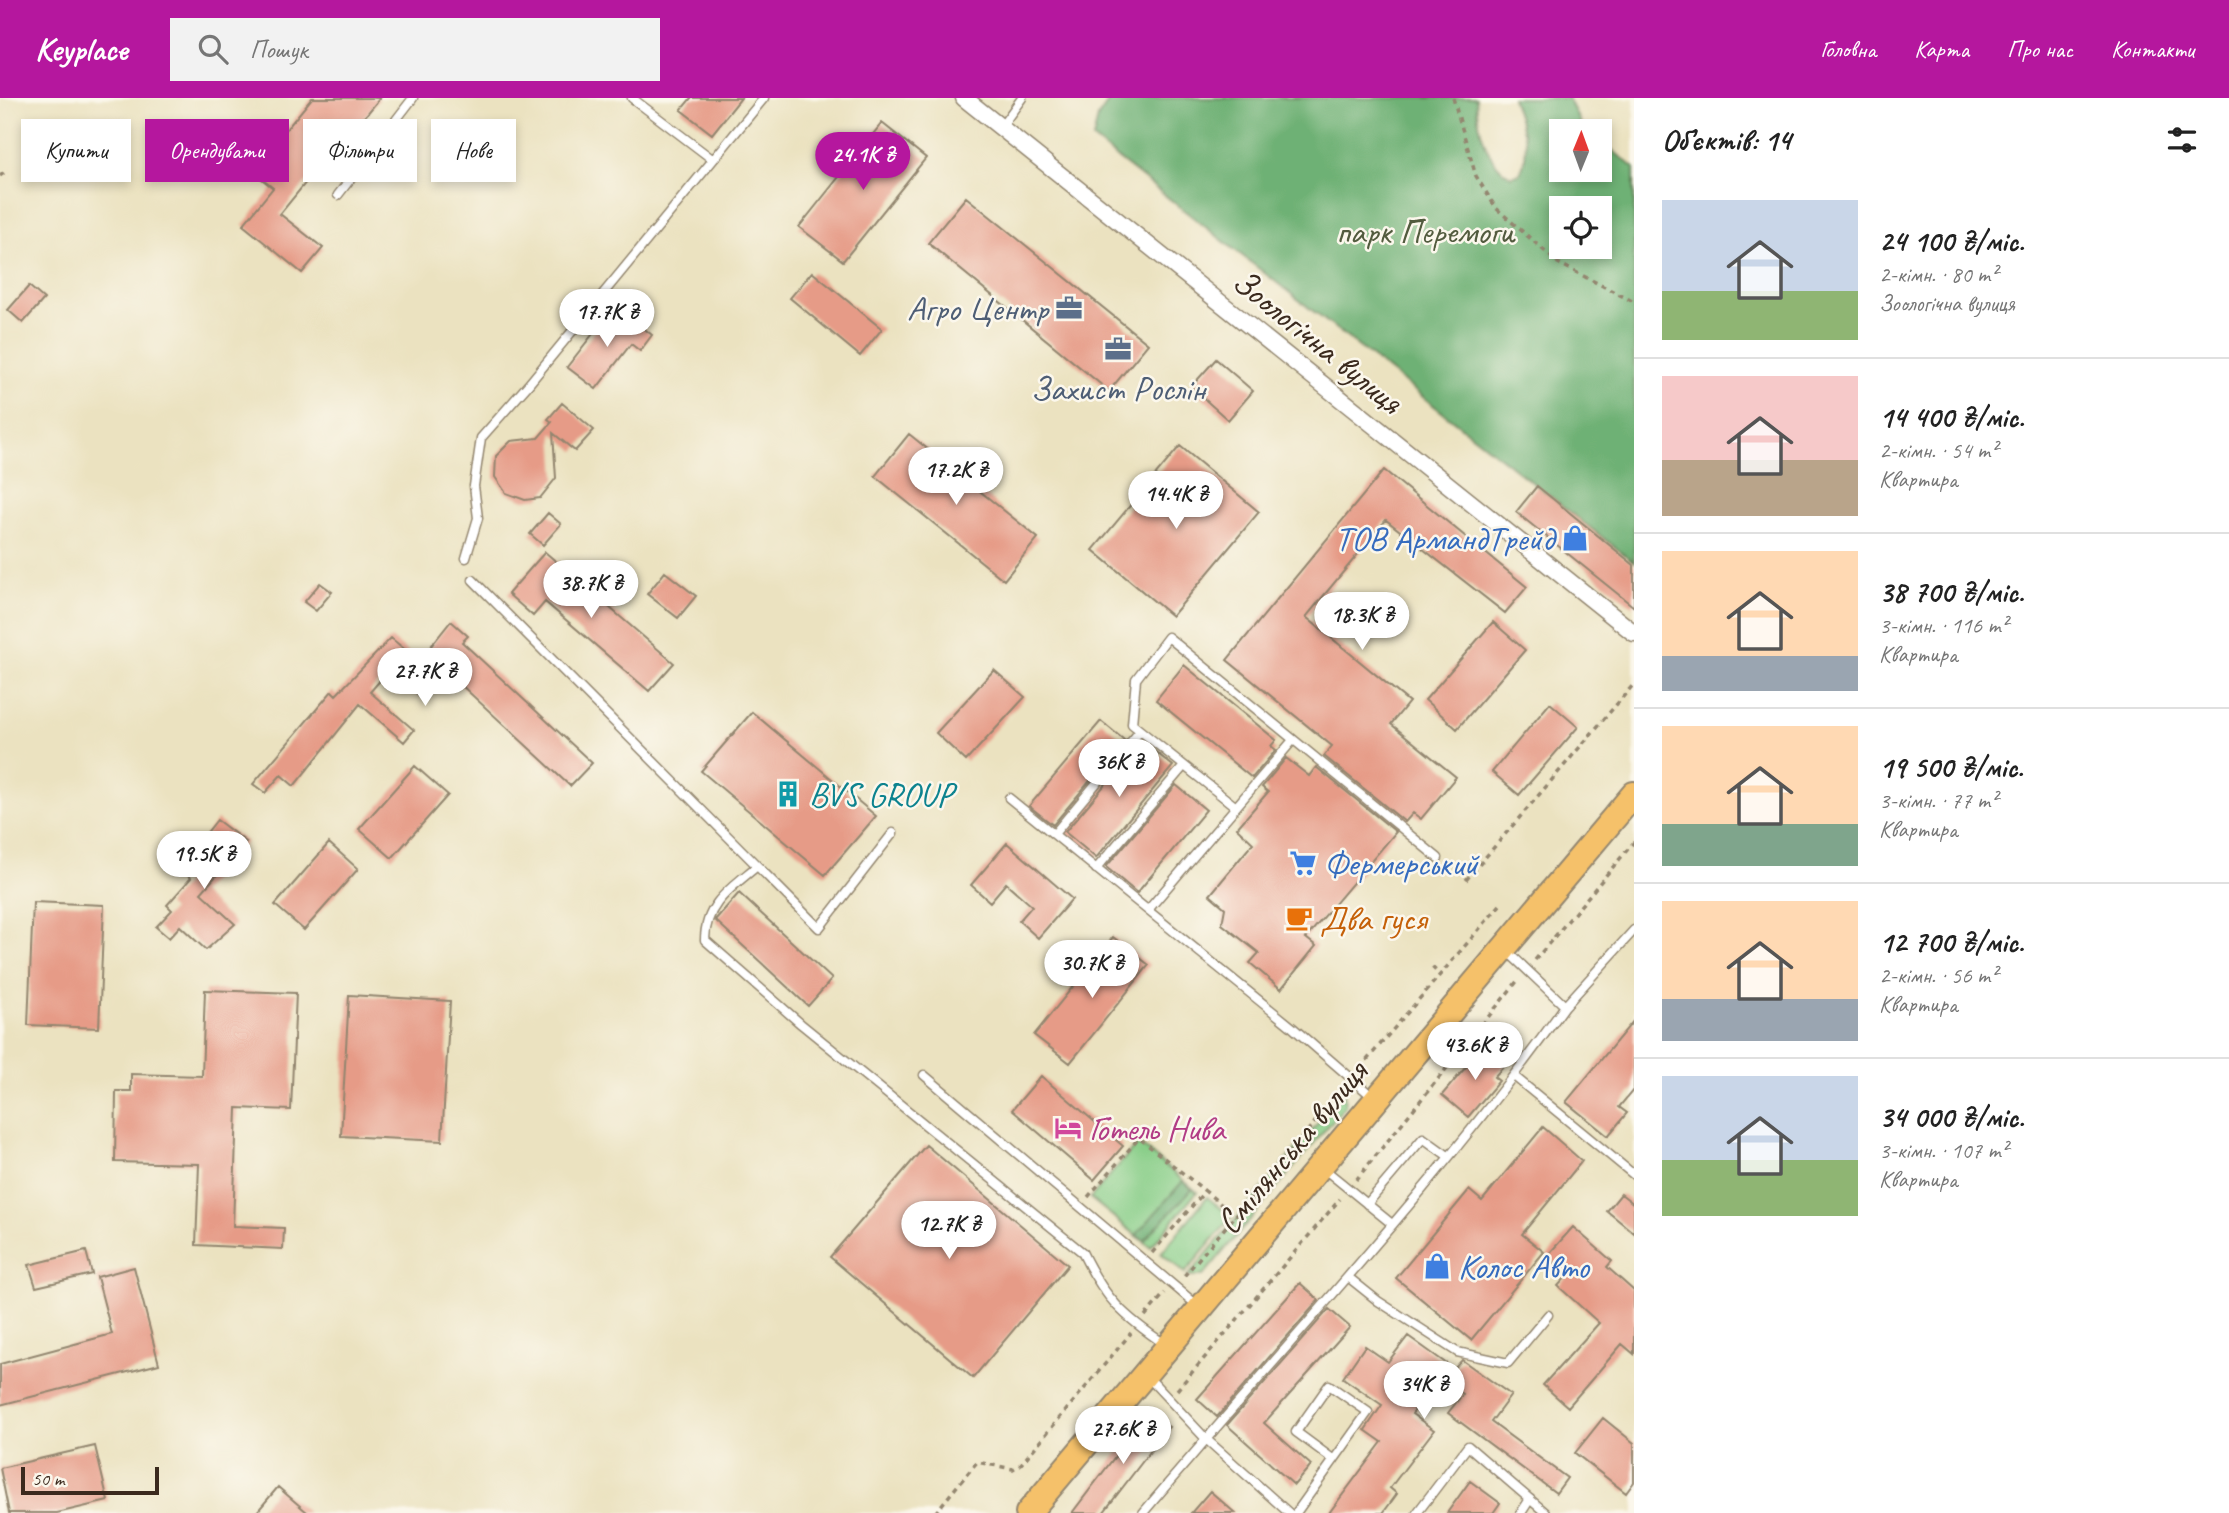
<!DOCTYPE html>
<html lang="uk">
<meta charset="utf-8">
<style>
body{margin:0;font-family:Caveat,sans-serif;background:#f2f2f2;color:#222;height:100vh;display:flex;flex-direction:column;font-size:26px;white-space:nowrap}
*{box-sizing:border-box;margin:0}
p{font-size:23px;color:#767676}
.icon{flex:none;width:38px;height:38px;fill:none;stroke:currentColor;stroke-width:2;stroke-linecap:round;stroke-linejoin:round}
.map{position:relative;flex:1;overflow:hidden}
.details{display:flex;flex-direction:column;background:#fff;width:595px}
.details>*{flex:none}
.guide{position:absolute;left:21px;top:21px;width:665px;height:63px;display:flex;gap:14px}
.needle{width:46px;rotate:1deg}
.buttons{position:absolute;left:1549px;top:21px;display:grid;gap:14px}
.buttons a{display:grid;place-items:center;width:63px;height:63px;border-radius:0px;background:#fff;box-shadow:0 4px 10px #0003;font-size:35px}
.scale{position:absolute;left:21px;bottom:18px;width:138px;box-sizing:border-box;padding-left:7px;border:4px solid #3b2a1e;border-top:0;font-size:19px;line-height:24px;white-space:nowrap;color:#3b2a1e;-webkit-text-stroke:5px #fbf7ec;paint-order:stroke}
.price{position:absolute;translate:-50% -60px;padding:0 16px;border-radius:24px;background:#fff;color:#222;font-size:23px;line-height:46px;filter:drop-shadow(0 2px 4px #0008)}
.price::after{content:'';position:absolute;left:50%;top:42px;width:21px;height:16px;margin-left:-10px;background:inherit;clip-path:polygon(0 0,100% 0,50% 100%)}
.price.current{background:#b5179e;color:#fff}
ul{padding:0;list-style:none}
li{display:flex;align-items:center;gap:21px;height:175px;padding:0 28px}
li+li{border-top:2px solid #e0e0e0}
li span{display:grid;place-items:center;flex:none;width:196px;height:140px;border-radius:0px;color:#555}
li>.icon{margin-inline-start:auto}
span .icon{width:84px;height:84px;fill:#fffc;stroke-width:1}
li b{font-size:30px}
h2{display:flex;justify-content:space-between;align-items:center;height:84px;padding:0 28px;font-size:30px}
.chip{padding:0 24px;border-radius:0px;background:#fff;box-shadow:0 4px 10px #0003;font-size:24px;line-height:63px}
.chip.current{background:#b5179e;color:#fff}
header{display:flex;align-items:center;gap:42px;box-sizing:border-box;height:98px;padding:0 35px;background:#b5179e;color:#fff}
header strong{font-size:33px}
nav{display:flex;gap:38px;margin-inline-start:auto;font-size:24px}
.search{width:490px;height:63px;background:#f2f2f2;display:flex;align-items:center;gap:18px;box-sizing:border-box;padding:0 24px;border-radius:0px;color:#767676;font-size:26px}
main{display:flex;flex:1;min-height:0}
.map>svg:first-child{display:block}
.green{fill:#88ce88;stroke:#627c53;stroke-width:2}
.forest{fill:#6eb174;stroke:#546e49;stroke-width:2;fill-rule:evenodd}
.building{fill:#e69b87}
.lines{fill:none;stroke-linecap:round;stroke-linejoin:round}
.service-casing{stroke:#93866f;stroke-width:11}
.minor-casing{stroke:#93866f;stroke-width:19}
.primary-casing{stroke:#93866f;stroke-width:28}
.path{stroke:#93866f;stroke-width:3.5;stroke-dasharray:5 5;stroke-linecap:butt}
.service{stroke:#fff;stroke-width:8}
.minor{stroke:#fff;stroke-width:16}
.primary{stroke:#f5c16b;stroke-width:24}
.labels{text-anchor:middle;stroke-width:5;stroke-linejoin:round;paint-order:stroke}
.park-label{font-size:35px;fill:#525b3e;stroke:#fbf7ec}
.service-label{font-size:35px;fill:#4e5e75;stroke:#fbf7ec;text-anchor:end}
.street-label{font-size:35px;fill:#3b2a1e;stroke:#fbf7ec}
.shop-label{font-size:35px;fill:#366cbe;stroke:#fbf7ec;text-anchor:start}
.culture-label{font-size:35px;fill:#0d838f;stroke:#fbf7ec;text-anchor:start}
.food-label{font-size:35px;fill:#c56008;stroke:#fbf7ec;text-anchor:start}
.hotel-label{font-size:35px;fill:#b23c85;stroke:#fbf7ec;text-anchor:start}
</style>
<header>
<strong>Keyplace</strong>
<div class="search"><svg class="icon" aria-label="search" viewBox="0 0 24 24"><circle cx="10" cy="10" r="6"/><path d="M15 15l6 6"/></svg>Пошук</div>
<nav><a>Головна</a><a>Карта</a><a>Про нас</a><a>Контакти</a></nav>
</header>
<main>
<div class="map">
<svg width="1634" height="1415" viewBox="0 0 1634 1415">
<rect width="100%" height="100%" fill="#fbf7ec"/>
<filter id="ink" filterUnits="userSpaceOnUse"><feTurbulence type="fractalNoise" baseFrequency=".0143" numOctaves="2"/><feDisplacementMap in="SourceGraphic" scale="14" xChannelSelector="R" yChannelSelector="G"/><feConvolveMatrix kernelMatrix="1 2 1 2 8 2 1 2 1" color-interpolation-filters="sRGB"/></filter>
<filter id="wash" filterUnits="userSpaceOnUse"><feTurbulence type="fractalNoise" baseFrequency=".00686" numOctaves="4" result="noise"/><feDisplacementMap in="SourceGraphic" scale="28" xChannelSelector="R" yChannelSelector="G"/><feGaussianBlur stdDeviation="1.57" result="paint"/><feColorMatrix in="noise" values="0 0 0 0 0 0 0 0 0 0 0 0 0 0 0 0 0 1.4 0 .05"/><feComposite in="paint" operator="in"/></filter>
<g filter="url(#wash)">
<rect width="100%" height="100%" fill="#ebe2c0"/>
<path class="green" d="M1344 994 1345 1008 1203 1178H1188Z
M1138 1045 1197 1094 1151 1149 1090 1100Z
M1207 1099 1232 1119 1185 1175 1161 1155Z"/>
<path class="forest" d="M1111 0H1476C1477 27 1486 65 1511 78L1520 75C1533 48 1521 28 1512 0H1568L1582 28 1588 33H1561V72H1600V42L1634 70V464L1093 41 1098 19ZM1561 110H1600V149H1561Z
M1183 1083 1192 1091 1144 1143 1136 1137Z"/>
<g id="blocks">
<path class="building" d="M312 0H380L358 27 355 24 280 116 323 150 302 175 243 127 273 90 252 73Z
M691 0H741L712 36 681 12Z
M882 25 926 60 843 163 799 129Z
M966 99 1148 246 1109 293 928 145Z
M812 174 882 231 860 258 790 200Z
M29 188 44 201 23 225 8 212Z
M607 218 620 228 628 218 652 237 640 253 631 246 596 291 567 269Z
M1216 261 1253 293 1228 322 1191 289Z
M562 305 594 332 575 353 553 335 556 380 540 400 525 402 506 395 495 379 496 358 511 343 538 340 552 324 548 321Z
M909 336 1038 440 1004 482 875 378Z
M1180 348 1259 414 1172 518 1093 452Z
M1384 372 1527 489 1505 515 1386 422 1306 519 1409 604 1391 626 1456 679 1421 721 1413 715 1405 724 1324 658 1332 648 1227 562Z
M1537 388 1634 467V509L1516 414Z
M548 415 561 426 543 447 530 436Z
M545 454 674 565 649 593 545 504 533 518 508 496Z
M665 474 696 498 678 520 647 496Z
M320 485 332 494 316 513 304 504Z
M451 523 468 538 462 544 592 665 570 688 445 572 421 599 390 571 370 594 414 632 404 644 360 606 294 688 281 677 265 695 253 686 332 593 336 597 391 540 419 563Z
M1493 524 1525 552 1457 631 1425 602Z
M1184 567 1276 642 1271 648 1276 652 1252 680 1156 602Z
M994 572 1025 599 966 663 936 635Z
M1550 605 1578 629 1519 697 1492 674Z
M752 614 876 718 825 777 701 673Z
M1101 623 1124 642 1053 727 1029 708Z
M1142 643 1173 668 1096 760 1065 734Z
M1286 660 1309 678 1316 669 1396 734 1306 840 1316 848 1281 891 1250 865 1259 855 1222 826 1225 810 1210 797 1253 745 1237 730 1268 694 1262 689Z
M415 668 448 697 392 760 359 731Z
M1176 687 1206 712 1137 795 1106 769Z
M217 722 246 744 201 795 235 826 206 852 180 828 169 840 156 829 172 812 167 807 191 780 188 777 199 765 193 760 210 742 205 737Z
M329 745 358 771 304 832 275 807Z
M1007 745 1072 801 1038 840 1019 823 1032 808 1006 785 990 804 971 787Z
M739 795 832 881 808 908 715 822Z
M33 804 104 807 99 930 28 927Z
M1113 839 1149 867 1070 965 1034 937Z
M205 892 296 895 291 1012 237 1010 233 1128 284 1130 283 1151 196 1147 199 1066 115 1064 116 993H131V976L202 978Z
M349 897 450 903 442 1043 341 1038Z
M1634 922V991L1619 1009 1627 1015 1608 1038 1566 1004Z
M1484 948 1506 966 1494 979 1499 983 1468 1019 1442 997Z
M1041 978 1123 1048 1094 1082 1012 1012Z
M1543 1029 1582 1063 1522 1136 1544 1154 1471 1242 1396 1180 1469 1092 1482 1103Z
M926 1047 1068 1167 973 1280 830 1159Z
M1621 1096 1634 1106V1135L1607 1113Z
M1573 1129 1612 1163 1607 1169 1634 1193V1256L1622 1246 1568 1309 1543 1287 1599 1225 1558 1188 1568 1177 1547 1158Z
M86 1153 92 1176 36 1189 29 1167Z
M134 1169 159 1266 0 1307V1266L112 1236 97 1179Z
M1300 1185 1319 1202 1217 1319 1197 1301Z
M1329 1211 1350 1229 1264 1325 1311 1367 1294 1387 1227 1327Z
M1408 1238 1454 1271 1462 1262 1511 1297 1491 1324 1567 1380 1556 1395 1448 1315 1463 1296 1438 1278 1412 1316 1434 1332 1390 1390 1397 1396 1383 1415H1329L1382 1344 1365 1332 1382 1307 1343 1280 1365 1248 1388 1264Z
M1149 1314 1169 1329 1103 1415H1072Z
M1603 1320 1634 1345V1384L1626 1395 1575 1355Z
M95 1348 108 1403 57 1415H9L0 1370Z
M1470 1383 1500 1405 1493 1415H1447Z
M278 1389 308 1415H256Z
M1210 1393 1235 1415H1191Z"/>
</g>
</g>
<g filter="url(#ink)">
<use href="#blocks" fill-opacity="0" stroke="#93866f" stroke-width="2"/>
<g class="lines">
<g class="service-casing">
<path id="service" d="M632 0 712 61
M1001 29 1022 0
M338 97 413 0
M466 460 478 420 474 388 481 340 528 287 764 0
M473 482 819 830 893 735
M1009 700 1292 929 1374 1000
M1236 709 1132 626 1136 581 1168 539 1438 760
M1054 736 1140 633
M757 768C731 790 705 806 705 842L801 926 1082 1154C1105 1201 1123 1218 1166 1247
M1096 771 1184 668
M1148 812 1293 642
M1565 908 1634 832
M924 977 1198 1208
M1515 979 1634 1077
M1323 1070 1392 1126
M1367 1106 1423 1040 1448 1058
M1348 1179 1378 1203 1457 1254 1508 1265 1548 1217
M1148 1279 1206 1341 1289 1415
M1143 1415C1285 1247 1437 1087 1565 908L1505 851
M1296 1415 1368 1314 1329 1287 1296 1334 1334 1362
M1417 1415 1468 1348 1546 1415
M1521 1415 1530 1401"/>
</g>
<g class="minor-casing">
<path id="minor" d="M964 0 1634 535"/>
</g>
<g class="primary-casing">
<path id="primary" d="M1028 1415 1634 696"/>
</g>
<path class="path" d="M1453 0 1476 78 1496 110 1558 165 1634 204
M0 78 5 74
M1466 782 1634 586
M1535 862 1634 744
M1432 869 1439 876
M1360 970 1500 807
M1356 1082 1519 881
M1088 1099 1139 1040 1205 1093
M1152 1155 1205 1093 1235 1118
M1184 1178 1344 990
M1145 1218 1165 1195
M1177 1292 1340 1101
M935 1415 977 1364 1013 1371 1021 1366 1131 1235"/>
<use href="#service" class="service"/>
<use href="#minor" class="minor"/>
<use href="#primary" class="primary"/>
</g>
</g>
<defs>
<g id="office-bare" transform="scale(2.1)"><path d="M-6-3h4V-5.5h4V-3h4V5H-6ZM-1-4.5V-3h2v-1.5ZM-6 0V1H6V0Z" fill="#5c6f8a" stroke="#fbf7ec" stroke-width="2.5" paint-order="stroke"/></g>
<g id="shop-bare" transform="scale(2.1)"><path d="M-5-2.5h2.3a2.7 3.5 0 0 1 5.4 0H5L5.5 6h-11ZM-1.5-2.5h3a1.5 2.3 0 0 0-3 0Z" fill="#3f7fe0" stroke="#fbf7ec" stroke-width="2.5" paint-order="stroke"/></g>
<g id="building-bare" transform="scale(2.1)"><path d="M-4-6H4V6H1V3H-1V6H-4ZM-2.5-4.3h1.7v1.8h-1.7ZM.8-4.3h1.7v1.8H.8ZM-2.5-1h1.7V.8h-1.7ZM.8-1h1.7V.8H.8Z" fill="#0f9aa8" stroke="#fbf7ec" stroke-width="2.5" paint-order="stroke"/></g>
<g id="supermarket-bare" transform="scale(2.1)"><path d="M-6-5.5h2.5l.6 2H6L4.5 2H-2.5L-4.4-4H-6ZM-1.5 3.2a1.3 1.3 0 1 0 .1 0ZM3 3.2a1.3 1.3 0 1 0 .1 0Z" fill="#3f7fe0" stroke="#fbf7ec" stroke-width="2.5" paint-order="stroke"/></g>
<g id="cafe-bare" transform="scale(2.1)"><path d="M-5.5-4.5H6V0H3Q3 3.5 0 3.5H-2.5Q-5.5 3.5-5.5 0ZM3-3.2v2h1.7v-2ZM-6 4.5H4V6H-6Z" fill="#e8710a" stroke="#fbf7ec" stroke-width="2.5" paint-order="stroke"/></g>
<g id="hotel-bare" transform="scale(2.1)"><path d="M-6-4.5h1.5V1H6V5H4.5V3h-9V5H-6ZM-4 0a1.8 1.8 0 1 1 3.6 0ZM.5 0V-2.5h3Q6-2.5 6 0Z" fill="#d1479c" stroke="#fbf7ec" stroke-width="2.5" paint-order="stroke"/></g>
</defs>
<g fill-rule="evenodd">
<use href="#office-bare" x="1069" y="210"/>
<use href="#office-bare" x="1118" y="251"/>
<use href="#shop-bare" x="1575" y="440"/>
<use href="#building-bare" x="788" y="696"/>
<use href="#supermarket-bare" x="1303" y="765"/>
<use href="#cafe-bare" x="1299" y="820"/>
<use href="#hotel-bare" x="1068" y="1030"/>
<use href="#shop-bare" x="1437" y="1168"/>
</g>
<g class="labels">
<g class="park-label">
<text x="1425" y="145">парк Перемоги</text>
</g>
<g class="service-label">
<text x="1048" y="222">Агро Центр</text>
<text x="1118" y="302" text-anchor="middle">Захист Рослін</text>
</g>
<g class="street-label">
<text transform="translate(1318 243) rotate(39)" y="12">Зоологічна вулиця</text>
<text transform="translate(1291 1049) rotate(-50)" y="12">Смілянська вулиця</text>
</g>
<g class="shop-label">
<text x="1554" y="452" text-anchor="end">ТОВ АрмандТрейд</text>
<text x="1324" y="777">Фермерський</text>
<text x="1458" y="1180">Колос Авто</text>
</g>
<g class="culture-label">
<text x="809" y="708">BVS GROUP</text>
</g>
<g class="food-label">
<text x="1320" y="832">Два гуся</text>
</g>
<g class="hotel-label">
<text x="1089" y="1042">Готель Нива</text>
</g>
</g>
</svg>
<div class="buttons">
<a><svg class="needle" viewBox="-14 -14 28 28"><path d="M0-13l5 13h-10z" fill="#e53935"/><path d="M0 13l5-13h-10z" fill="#767676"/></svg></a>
<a><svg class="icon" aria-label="locate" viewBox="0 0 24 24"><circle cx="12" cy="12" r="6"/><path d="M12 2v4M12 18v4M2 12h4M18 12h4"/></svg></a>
</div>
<div class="scale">50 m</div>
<b class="price current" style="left:863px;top:94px">24.1K ₴</b>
<b class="price" style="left:607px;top:251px">17.7K ₴</b>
<b class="price" style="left:956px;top:409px">17.2K ₴</b>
<b class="price" style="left:1176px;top:433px">14.4K ₴</b>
<b class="price" style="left:591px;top:522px">38.7K ₴</b>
<b class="price" style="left:1362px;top:554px">18.3K ₴</b>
<b class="price" style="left:425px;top:610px">27.7K ₴</b>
<b class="price" style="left:1119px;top:701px">36K ₴</b>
<b class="price" style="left:204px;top:793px">19.5K ₴</b>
<b class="price" style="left:1092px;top:902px">30.7K ₴</b>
<b class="price" style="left:1475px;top:984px">43.6K ₴</b>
<b class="price" style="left:949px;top:1163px">12.7K ₴</b>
<b class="price" style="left:1424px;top:1323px">34K ₴</b>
<b class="price" style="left:1123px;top:1368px">27.6K ₴</b>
<div class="guide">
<a class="chip">Купити</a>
<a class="chip current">Орендувати</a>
<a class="chip">Фільтри</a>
<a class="chip">Нове</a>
</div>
</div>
<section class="details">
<h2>Об’єктів: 14<svg class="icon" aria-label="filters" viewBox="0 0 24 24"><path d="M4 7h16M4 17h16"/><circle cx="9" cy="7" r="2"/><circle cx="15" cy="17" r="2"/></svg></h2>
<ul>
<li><span style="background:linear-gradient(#c9d6e8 65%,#8fb573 0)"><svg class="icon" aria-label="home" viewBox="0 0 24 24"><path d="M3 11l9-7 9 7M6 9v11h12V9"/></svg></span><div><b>24 100 ₴/міс.</b><p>2-кімн. · 80 m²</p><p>Зоологічна вулиця</p></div></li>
<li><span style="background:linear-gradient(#f6c9c9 60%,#b9a48a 0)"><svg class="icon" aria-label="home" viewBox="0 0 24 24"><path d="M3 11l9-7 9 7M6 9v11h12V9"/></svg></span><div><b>14 400 ₴/міс.</b><p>2-кімн. · 54 m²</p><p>Квартира</p></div></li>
<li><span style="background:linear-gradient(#ffd9b3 75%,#9aa5b1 0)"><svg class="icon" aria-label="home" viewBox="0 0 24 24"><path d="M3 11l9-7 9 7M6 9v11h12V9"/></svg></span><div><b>38 700 ₴/міс.</b><p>3-кімн. · 116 m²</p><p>Квартира</p></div></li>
<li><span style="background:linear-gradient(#ffd9b3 70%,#7fa58c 0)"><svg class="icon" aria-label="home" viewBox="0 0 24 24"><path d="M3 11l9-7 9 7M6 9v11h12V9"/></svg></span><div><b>19 500 ₴/міс.</b><p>3-кімн. · 77 m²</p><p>Квартира</p></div></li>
<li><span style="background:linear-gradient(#ffd9b3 70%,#9aa5b1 0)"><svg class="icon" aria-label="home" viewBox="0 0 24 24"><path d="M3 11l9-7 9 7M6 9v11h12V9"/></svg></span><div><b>12 700 ₴/міс.</b><p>2-кімн. · 56 m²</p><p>Квартира</p></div></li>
<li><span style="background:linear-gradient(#c9d6e8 60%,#8fb573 0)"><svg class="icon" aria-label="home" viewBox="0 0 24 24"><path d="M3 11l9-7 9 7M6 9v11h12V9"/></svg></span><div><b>34 000 ₴/міс.</b><p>3-кімн. · 107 m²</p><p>Квартира</p></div></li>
</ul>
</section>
</main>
